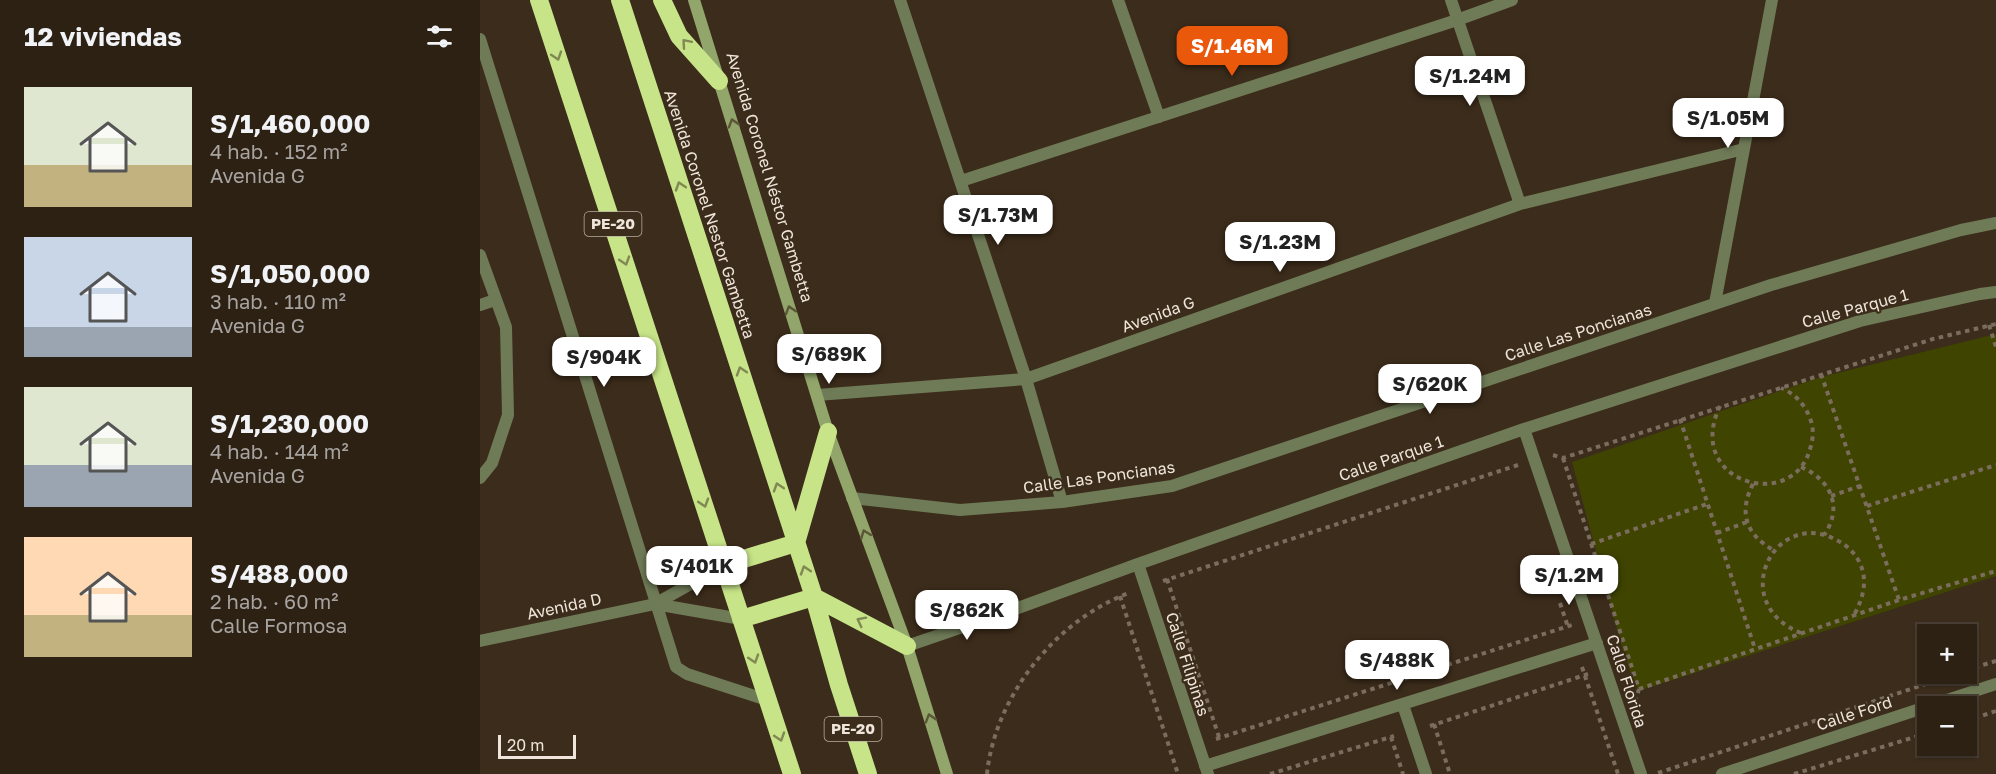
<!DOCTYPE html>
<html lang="es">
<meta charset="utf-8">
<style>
body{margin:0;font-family:"Golos Text",sans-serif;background:#35291d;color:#f1f3f6;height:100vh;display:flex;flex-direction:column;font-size:22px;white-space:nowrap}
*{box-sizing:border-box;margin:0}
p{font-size:20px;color:#a7a3a0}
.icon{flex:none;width:33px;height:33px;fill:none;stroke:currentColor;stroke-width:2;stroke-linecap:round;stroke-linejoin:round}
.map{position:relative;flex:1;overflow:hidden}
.drawer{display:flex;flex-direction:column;background:#2d2114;width:480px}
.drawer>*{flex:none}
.tools{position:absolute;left:1437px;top:624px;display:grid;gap:12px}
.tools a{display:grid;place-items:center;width:60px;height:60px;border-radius:0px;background:#2d2114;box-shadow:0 2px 4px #0004,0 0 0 2px #483e34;font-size:30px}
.scale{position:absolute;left:18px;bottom:15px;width:78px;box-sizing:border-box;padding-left:6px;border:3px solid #efe5da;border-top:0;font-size:16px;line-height:21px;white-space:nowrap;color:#efe5da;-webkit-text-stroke:4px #3c2c1b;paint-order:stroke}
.price{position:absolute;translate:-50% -51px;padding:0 14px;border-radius:12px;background:#fff;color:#222;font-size:20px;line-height:39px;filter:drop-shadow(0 2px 3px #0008)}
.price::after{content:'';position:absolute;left:50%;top:36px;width:18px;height:14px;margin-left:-9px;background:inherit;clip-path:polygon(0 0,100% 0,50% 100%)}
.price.selected{background:#ea580c;color:#fff}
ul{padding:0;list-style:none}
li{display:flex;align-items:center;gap:18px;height:150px;padding:0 24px}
li span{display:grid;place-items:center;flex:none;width:168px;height:120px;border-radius:0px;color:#555}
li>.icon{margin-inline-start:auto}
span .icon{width:72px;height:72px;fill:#fffc;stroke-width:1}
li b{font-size:26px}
h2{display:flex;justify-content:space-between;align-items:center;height:72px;padding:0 24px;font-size:26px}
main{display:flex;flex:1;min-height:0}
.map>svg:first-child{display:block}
.green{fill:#3f4400}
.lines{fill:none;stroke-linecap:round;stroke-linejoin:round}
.path{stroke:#7b6d5e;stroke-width:4;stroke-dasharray:4.5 4.5;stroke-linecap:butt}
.lane{stroke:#6f7b57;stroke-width:12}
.street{stroke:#6f7b57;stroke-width:12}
.secondary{stroke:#92a56b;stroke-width:12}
.highway{stroke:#c7e488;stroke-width:18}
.oneway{stroke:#828852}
.oneway2{stroke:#5a5637}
.labels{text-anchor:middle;stroke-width:4.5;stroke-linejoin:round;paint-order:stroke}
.shield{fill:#3c2c1b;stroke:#b9aea1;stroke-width:1.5}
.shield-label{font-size:15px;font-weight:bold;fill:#efe5da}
.street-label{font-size:16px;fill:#efe5da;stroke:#3c2c1b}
</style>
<main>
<section class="drawer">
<h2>12 viviendas<svg class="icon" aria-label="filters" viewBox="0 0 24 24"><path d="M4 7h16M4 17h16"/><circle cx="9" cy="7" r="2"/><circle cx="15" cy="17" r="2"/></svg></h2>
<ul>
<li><span style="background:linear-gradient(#dfe7d0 65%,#c2b280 0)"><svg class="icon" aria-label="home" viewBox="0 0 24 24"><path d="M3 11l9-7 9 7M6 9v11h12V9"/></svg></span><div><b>S/1,460,000</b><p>4 hab. · 152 m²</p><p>Avenida G</p></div></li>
<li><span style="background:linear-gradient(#c9d6e8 75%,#9aa5b1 0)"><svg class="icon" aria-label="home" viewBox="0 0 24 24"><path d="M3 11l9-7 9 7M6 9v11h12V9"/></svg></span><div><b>S/1,050,000</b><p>3 hab. · 110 m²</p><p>Avenida G</p></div></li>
<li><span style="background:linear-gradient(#dfe7d0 65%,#9aa5b1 0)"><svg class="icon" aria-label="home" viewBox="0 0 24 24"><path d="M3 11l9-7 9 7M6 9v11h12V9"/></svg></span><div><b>S/1,230,000</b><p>4 hab. · 144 m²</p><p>Avenida G</p></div></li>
<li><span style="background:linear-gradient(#ffd9b3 65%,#c2b280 0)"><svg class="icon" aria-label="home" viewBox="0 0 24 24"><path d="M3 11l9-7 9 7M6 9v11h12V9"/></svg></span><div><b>S/488,000</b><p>2 hab. · 60 m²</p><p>Calle Formosa</p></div></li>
</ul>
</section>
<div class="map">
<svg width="1516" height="774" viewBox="0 0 1516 774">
<rect width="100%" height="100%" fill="#3c2c1b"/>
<path class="green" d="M1516 334V576L1158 691 1144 655 1092 462 1341 377Z"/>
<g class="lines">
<path class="path" d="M1509 325 1516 347
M1341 374 1419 600
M1240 406C1203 483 1313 513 1330 449 1333 440 1334 430 1331 421 1326 406 1316 394 1301 388
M1200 419 1275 649
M1073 455 1083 458 1453 339 1516 324
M1083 458 1159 689 1156 699
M1321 467C1350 479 1364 507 1344 535
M1273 484C1258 513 1266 535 1295 551
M1351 496 1380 486
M1387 506 1516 465
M1237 533 1267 522
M1111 544 1227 504
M687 579 740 740
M683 581 1038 465
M640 596 698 774
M1080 603 1088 627
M1321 633C1250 605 1289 516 1348 536 1360 541 1370 547 1377 558 1389 577 1384 597 1374 615
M1102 667 1138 774
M1486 670 1516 661
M1159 689 1419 600 1516 571
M1486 721 1516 711
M954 724 970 774
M950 726 1108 674
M911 737 923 774
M736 739 1092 625
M1178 773 1476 674
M507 774C515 696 576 620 649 593
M790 774 914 736
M1314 774 1448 733"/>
<path class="lane" d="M0 255 26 327 28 415 12 463 0 478
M0 305 15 300"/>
<path class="street" d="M420 0 546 379 582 502
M638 0 679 117
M971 0 1040 204
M0 39 196 667 207 674 287 700
M481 181 977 20 1032 0
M1235 303 1292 0
M337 395 546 379 1040 204 1264 149
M1044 429 1161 774
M372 498 480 510 582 502 692 486 1291 285 1481 230 1516 223
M658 564 728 774
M175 604 261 619
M0 641 175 604 244 565
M427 646 538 608 658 564 1044 429 1380 321 1500 294 1516 292
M923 705 946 774
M725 766 1117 643
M1242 774 1516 684"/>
<path class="secondary" d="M214 0 348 432 427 646 467 774"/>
<path class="highway" d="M59 0 312 774
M140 0 334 597 359 685 388 774
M182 0 199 36 239 81
M316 543 348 432
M244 565 316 543
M261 619 334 597 427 646"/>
</g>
<defs><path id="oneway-chevron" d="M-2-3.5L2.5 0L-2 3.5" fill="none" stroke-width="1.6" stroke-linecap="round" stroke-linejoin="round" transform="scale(1.5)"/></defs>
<g class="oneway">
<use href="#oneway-chevron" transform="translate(206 43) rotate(-131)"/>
<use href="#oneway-chevron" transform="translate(77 56) rotate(72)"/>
<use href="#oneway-chevron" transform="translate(200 186) rotate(-108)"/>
<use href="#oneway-chevron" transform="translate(145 261) rotate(72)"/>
<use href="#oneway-chevron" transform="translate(261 371) rotate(-108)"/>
<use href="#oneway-chevron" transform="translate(298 487) rotate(-108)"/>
<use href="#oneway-chevron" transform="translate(224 503) rotate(72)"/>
<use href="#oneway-chevron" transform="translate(325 570) rotate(-108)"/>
<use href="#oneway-chevron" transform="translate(381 621) rotate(-153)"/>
<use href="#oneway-chevron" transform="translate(274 659) rotate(72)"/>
<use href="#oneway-chevron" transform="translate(300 737) rotate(72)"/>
</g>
<g class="oneway2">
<use href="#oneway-chevron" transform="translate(253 123) rotate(-107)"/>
<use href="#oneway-chevron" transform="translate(310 310) rotate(-107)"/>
<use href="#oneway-chevron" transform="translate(385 534) rotate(-111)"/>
<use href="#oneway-chevron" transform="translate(450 718) rotate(-107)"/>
</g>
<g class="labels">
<g class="shield">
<rect x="104.5" y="212" width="57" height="24" rx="4.5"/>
<rect x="344.5" y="717" width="57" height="24" rx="4.5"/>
</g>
<g class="shield-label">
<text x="133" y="229">PE-20</text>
<text x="373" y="734">PE-20</text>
</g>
<g class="street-label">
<text transform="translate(290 177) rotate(73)" y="6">Avenida Coronel Néstor Gambetta</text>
<text transform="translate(230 214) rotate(72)" y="6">Avenida Coronel Nestor Gambetta</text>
<text transform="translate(1375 308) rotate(-15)" y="6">Calle Parque 1</text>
<text transform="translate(678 314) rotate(-20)" y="6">Avenida G</text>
<text transform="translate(1098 332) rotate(-18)" y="6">Calle Las Poncianas</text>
<text transform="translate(911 458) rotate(-19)" y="6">Calle Parque 1</text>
<text transform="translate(619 477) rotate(-8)" y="6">Calle Las Poncianas</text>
<text transform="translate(84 606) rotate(-12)" y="6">Avenida D</text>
<text transform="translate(708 664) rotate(72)" y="6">Calle Filipinas</text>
<text transform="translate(1147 681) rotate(72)" y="6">Calle Florida</text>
<text transform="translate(1374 713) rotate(-18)" y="6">Calle Ford</text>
</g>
</g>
</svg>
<div class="tools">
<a>+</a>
<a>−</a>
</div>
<div class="scale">20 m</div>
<b class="price selected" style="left:752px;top:77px">S/1.46M</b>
<b class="price" style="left:990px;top:107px">S/1.24M</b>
<b class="price" style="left:1248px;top:149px">S/1.05M</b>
<b class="price" style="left:518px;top:246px">S/1.73M</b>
<b class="price" style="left:800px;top:273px">S/1.23M</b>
<b class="price" style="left:349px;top:385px">S/689K</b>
<b class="price" style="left:124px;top:388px">S/904K</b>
<b class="price" style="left:950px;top:415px">S/620K</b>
<b class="price" style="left:217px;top:597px">S/401K</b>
<b class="price" style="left:1089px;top:606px">S/1.2M</b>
<b class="price" style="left:487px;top:641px">S/862K</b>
<b class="price" style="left:917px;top:691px">S/488K</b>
</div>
</main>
